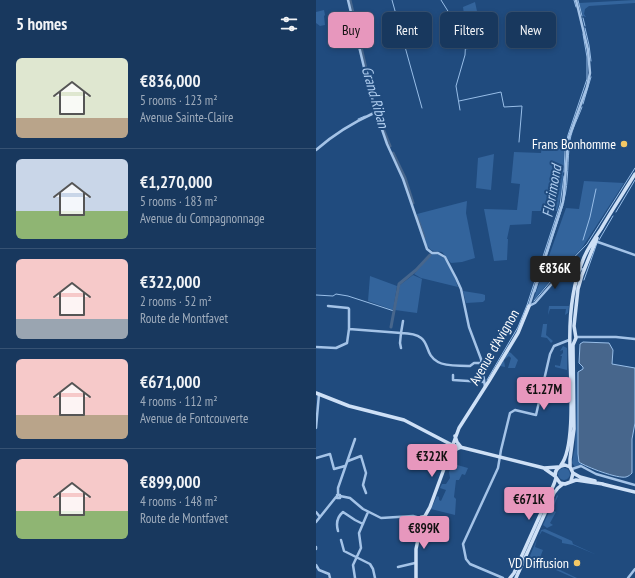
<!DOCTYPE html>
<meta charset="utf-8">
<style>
body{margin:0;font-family:"PT Sans Narrow",sans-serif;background:#213f64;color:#f1f3f6;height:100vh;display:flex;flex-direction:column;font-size:15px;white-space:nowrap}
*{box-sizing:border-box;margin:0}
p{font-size:13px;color:#9facbc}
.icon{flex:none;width:22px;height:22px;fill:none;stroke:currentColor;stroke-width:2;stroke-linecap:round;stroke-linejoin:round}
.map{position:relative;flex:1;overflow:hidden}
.panel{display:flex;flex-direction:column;background:#18385e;width:316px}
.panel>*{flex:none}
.guide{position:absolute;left:12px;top:12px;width:247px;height:36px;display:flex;gap:8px}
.price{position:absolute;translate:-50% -34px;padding:0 9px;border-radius:4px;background:#e797bd;color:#111;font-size:13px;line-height:26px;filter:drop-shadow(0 1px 2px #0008)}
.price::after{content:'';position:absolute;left:50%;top:24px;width:12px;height:9px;margin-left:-6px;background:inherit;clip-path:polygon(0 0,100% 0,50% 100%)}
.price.selected{background:#222;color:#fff}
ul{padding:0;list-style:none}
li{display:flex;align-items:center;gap:12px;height:100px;padding:0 16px}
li+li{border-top:1px solid #365273}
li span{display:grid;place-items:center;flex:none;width:112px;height:80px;border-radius:6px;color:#555}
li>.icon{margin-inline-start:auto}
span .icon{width:48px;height:48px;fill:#fffc;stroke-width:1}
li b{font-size:17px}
h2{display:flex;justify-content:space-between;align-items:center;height:48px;padding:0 16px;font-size:17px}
.tag{padding:0 14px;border-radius:6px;background:#18385e;box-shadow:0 2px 6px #0003,0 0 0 1px #365273;font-size:14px;line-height:36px}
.tag.selected{background:#e797bd;color:#111}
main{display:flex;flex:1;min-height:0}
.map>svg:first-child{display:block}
.green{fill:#33649c}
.water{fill:#47668c;stroke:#98bee8}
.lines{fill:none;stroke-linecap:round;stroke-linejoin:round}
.stream{stroke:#98bee8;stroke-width:1}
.canal{stroke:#47668c;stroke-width:3}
.street{stroke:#a4c3e7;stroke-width:2.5}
.secondary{stroke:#cee0f6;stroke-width:3.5}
.poi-dot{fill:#f4c865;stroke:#204b7e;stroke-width:1.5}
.labels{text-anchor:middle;stroke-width:4;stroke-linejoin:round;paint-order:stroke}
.poi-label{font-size:14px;fill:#fff;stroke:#204b7e;text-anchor:end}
.street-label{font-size:14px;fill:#fff;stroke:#204b7e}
.water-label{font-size:15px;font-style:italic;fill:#afcdef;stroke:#204b7e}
</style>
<main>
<section class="panel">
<h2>5 homes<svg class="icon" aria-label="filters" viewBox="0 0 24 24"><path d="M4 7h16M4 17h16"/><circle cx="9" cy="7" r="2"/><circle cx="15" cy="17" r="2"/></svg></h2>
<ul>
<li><span style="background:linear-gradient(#dfe7d0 75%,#b9a48a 0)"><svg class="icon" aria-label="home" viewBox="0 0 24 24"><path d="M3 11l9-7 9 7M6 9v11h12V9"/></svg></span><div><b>€836,000</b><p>5 rooms · 123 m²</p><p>Avenue Sainte-Claire</p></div></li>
<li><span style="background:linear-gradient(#c9d6e8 65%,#8fb573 0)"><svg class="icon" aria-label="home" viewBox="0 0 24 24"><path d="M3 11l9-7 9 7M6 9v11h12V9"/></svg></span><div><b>€1,270,000</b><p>5 rooms · 183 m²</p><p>Avenue du Compagnonnage</p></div></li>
<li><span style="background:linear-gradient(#f6c9c9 75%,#9aa5b1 0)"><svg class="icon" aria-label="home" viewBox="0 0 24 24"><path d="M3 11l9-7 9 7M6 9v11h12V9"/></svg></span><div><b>€322,000</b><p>2 rooms · 52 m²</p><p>Route de Montfavet</p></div></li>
<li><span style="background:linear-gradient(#f6c9c9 70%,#b9a48a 0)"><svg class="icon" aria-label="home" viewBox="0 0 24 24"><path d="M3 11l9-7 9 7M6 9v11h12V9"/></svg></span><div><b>€671,000</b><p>4 rooms · 112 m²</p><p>Avenue de Fontcouverte</p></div></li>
<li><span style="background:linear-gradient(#f6c9c9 65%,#8fb573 0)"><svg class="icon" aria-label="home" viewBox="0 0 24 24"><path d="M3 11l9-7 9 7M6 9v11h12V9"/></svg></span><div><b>€899,000</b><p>4 rooms · 148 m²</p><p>Route de Montfavet</p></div></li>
</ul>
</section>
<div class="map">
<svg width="319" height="578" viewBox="0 0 319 578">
<rect width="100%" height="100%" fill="#204b7e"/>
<path class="green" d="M319 0V3L273 6 269 9 268 14 270 17 267 16 263 3Z
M159 2 168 43 150 50 151 36 147 7Z
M8 10 9 15 8 16 9 25 4 26 0 23V12Z
M226 146 248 149C248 170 247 191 241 211H216L215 224 194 225 191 239H192L191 260 178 261 168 209 201 210 204 184 195 183 198 152 225 153Z
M178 154 175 190 160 188 162 158Z
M268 181 308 183 266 248 234 281 217 301 250 208 263 209Z
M151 201 150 213 159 258 146 262 135 263 126 252C121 251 116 252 113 248 107 242 104 223 101 214Z
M116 254C119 254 123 254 125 256 133 260 139 279 142 287L105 278 98 274Z
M97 275 106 279 101 313 79 310 84 285Z
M54 276 81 286 77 310 52 301Z
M147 291 166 294 169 295V300L167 302 150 303Z
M233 306H253L252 313 249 315 250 309H234L232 315 230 335 237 341 235 343 231 338 225 337 227 324H231Z
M247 346 251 348V370L239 367V365L244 366 246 356H244L247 353V350L244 351Z
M193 352 195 353 202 360 199 368H192L195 358 193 356 188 360 189 367 184 366Z
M262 372 264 462 268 465H263L259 467 256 463 259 447 260 426 261 373Z
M134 463 152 468 149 475 146 474 143 480H140L138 497 140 499 139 515 115 509 121 496 123 497V500L125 501 130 490 124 488 126 484H130L134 478 133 472 136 465Z
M242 474a6 6 0 1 1 12 0a6 6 0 1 1-12 0Z
M241 495 242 496 236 510 240 512 234 523 237 525 231 528 227 525Z
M229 529 256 541 257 544 281 555 257 545 246 543V540L226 531 223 536 225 530Z
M221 539 219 547 227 550 223 560 261 578H258L213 558Z"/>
<path class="water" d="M34 21 37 41 27 43 24 26 25 23Z
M267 342 293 343 297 350 296 364 319 368V423L316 439V473C314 475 313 476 310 477 302 479 270 467 263 462L262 454V372L267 369V367L263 363 264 344Z"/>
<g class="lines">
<path class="stream" d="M76 0 106 108
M125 0 135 16 147 14 150 36 149 55 140 86 144 110
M258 0 260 7
M262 0 266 16
M267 18 269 26
M269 28 273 45 275 61
M143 101 185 92 188 107 206 106 203 142
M267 104 275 77
M42 119 49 116
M248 172 249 150 252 135 271 79V57L267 34
M248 200C253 181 251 160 254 140 256 129 262 118 266 107
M300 212 319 180
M267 240 274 217 280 189
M283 240 297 216
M268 280 281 243
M219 292 247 205
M0 295 17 296 20 294 32 296 78 311
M218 301 235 281 271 244 319 168
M171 380 202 327 211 305 244 205 248 176"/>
<path class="canal" d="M34 0 56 94
M68 131 74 146
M77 153 89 178 97 203
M101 217 108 237
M75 327 83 284 100 270 114 255"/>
<path class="street" d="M32 0 51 80 60 112 71 144 87 179 111 249 116 253H122L129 257 140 278 145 289 153 327 165 359 169 387
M0 150C18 134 38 122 60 112
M279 241 319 255
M12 306 32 308 33 309V329
M213 306 247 202 248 194 252 140 271 87 274 73 272 50 260 0
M213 306 219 303 250 268H262L268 270
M260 337H300L319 339
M0 347 20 348 31 343 33 329 85 333 87 321
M85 348 84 343 85 333C120 334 104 352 122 362 130 367 144 365 154 366L158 363H166
M137 375V380L168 382
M0 428 3 394
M0 458 14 454 18 469 29 466
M32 461 45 456 50 473 47 485 50 493
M256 469 265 466 280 474 319 485
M21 495H24V498H21Z
M22 495V488L39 439
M24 496 34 498 47 509 65 518 97 516 104 518
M0 512 4 517
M0 522 20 497
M22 531C20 524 21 517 27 512L39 520 47 524
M25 540 28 551 54 564 57 569 59 578
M0 547V549
M0 565 3 570 13 574 14 578
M82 567 99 563
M39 578 37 565 45 548 43 533 52 512
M187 578 154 564 150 559 147 544 182 468 185 450 194 413 199 410 220 415 234 354 238 346 253 340
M312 578 319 569"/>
<path class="secondary" d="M0 393 33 406 88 420 136 445 228 468 242 467
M133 453 145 447 141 442 139 436
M245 465C260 446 254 377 254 350 253 321 255 288 267 260 271 249 278 239 285 229 296 210 308 192 319 174
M254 467V459L258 429 257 345 260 338 258 326 262 289 266 275 281 238
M229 469 239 476
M257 473 264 477 279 481
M255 481 257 473 254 467 249 465C242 466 239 470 239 476L244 483 249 484 260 480 287 484
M286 484 319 492
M104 519a2 2 0 1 1 4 0a2 2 0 1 1-4 0Z
M107 517 109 516 114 507 143 428 173 381 202 333 213 306
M100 578V549L106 521
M194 578 198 573 238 484 240 478
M200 578 238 493 242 488 247 484"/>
</g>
<g class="poi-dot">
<circle cx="308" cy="144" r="4"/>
<circle cx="261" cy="563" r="4"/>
</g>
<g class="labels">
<g class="poi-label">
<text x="300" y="149">Frans Bonhomme</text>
<text x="253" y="568">VD Diffusion</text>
</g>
<g class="street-label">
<text transform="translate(178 347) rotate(-60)" y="5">Avenue d'Avignon</text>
</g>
<g class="water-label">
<text transform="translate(59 97) rotate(74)" y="5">Grand Riban</text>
<text transform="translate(236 191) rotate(-80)" y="5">Florimond</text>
</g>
</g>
</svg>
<b class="price selected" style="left:239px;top:290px">€836K</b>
<b class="price" style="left:228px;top:411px">€1.27M</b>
<b class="price" style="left:116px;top:478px">€322K</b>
<b class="price" style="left:213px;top:521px">€671K</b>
<b class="price" style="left:108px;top:550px">€899K</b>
<div class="guide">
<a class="tag selected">Buy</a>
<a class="tag">Rent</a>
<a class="tag">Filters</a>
<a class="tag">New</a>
</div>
</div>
</main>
